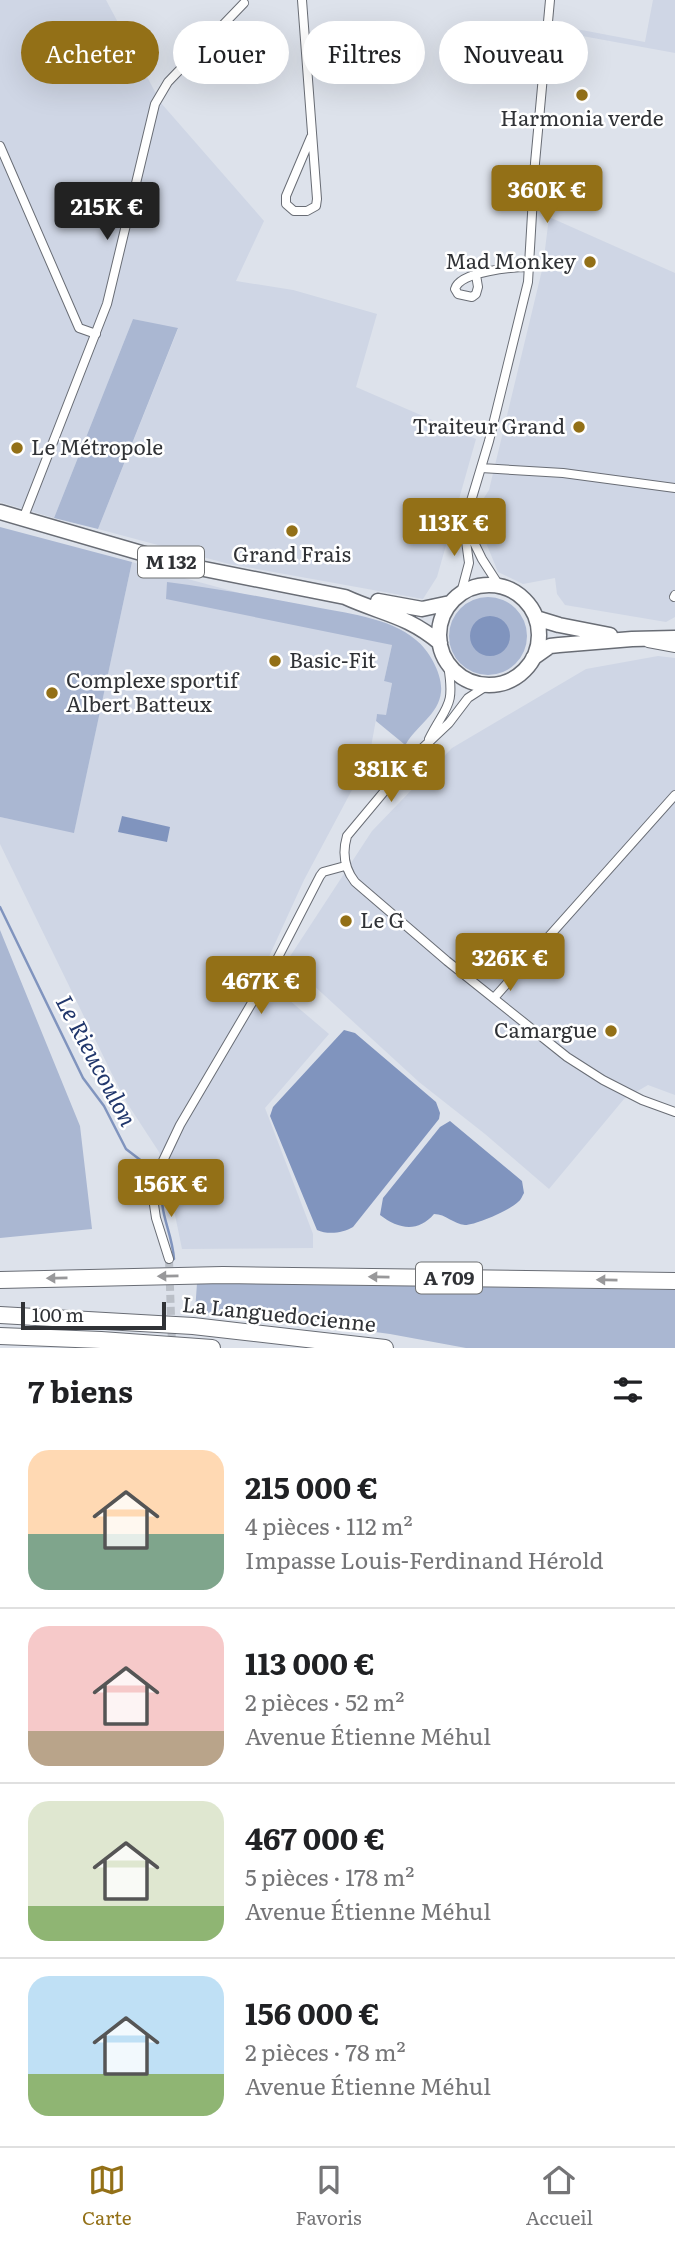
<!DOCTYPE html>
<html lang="fr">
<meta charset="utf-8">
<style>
body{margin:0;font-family:Literata,serif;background:#f6f6f6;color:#202124;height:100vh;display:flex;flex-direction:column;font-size:26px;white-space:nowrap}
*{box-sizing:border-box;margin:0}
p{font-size:23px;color:#757577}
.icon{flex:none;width:38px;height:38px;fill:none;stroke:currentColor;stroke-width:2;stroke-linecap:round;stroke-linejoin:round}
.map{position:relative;height:1348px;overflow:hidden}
.details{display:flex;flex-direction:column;background:#fff;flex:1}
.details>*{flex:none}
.banner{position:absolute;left:21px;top:21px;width:634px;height:63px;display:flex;gap:14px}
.scale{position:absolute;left:21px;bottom:18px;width:145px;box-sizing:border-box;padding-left:7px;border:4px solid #303236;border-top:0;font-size:19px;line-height:24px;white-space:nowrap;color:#303236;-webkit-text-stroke:5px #fff;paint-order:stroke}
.price{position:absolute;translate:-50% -60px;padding:0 16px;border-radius:7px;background:#937017;color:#fff;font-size:23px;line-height:46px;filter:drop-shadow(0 2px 4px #0008)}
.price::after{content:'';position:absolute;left:50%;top:42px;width:21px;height:16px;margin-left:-10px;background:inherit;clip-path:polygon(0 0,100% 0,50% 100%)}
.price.current{background:#222;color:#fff}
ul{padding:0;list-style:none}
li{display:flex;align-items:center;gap:21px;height:175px;padding:0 28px}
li+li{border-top:2px solid #e0e0e0}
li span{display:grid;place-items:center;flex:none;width:196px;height:140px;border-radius:21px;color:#555}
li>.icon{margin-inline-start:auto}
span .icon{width:84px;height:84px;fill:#fffc;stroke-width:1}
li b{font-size:30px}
h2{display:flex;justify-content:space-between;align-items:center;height:84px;padding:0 28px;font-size:30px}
.pill{padding:0 24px;border-radius:32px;background:#fff;box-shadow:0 7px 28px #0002;font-size:24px;line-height:63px}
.pill.current{background:#937017;color:#fff}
.tab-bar{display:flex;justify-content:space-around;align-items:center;height:98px;border-top:2px solid #e0e0e0;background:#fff;font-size:19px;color:#757577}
.tab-bar a{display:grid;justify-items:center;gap:4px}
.tab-bar .current{color:#937017}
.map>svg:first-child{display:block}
.built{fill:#cfd6e5}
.green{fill:#aab7d2}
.water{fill:#8094be}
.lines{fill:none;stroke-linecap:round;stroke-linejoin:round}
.stream{stroke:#8094be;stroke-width:2.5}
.street-tunnel{stroke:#babfc7;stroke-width:8;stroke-dasharray:8 4;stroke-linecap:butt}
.street-casing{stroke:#696d75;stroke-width:10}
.primary-casing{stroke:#696d75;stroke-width:17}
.highway-casing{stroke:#696d75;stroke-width:18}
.street{stroke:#fff;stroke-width:8}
.primary{stroke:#fff;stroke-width:14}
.highway{stroke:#fff;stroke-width:16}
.oneway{fill:#98989a}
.poi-dot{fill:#937017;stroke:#fff;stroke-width:2.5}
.labels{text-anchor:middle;stroke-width:5;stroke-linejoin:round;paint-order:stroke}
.shield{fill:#fff;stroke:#6e7072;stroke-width:2}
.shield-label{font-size:19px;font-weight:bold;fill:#303236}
.poi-label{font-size:21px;fill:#303236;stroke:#fff;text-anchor:start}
.street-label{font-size:21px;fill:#303236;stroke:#fff}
.water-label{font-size:23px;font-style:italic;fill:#21376c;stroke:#fff}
</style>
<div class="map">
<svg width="675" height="1348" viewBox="0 0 675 1348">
<rect width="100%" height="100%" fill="#dde2eb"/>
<path class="built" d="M0 0H106L161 103 264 221 236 281 293 290 377 314 356 387 476 439 437 577 423 599 229 564 98 529 178 329 133 319 54 518 0 502Z
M653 0H675V53L555 31V25L645 42Z
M549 217 675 273V617L666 622 565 605 557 594 555 578 523 584 498 572 478 523 482 501 489 490 543 266Z
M132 562 173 575 265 600 392 645 384 681 392 682 386 716 377 714 369 758 304 880 262 972 286 964 301 977 289 1000 329 1034 265 1108 313 1234V1248L182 1249 165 1166 159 1152 127 1103 111 1072 0 844V817L74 832Z
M658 656 675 658V1095L648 1085 624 1099 549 1189 485 1134 419 1082 287 961 372 831 452 748 586 669Z"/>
<path class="green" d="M133 319 178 328 98 529 54 518Z
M0 527 132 562 74 833 0 817Z
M167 582C215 588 262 597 310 606 343 613 390 617 416 640 429 650 443 675 441 692 439 714 416 726 406 744H404L376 721 377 714 386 715 392 683 384 681 392 645 166 599Z
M449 636a39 39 0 1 1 78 0a39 39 0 1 1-78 0Z
M0 930 80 1126 92 1229 0 1238Z
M197 1283 675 1290V1348H466L390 1334 279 1319 195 1312Z"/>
<path class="water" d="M470 636a20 20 0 1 1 40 0a20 20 0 1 1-40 0Z
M122 816 170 827 167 842 118 832Z
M344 1030 355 1033 436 1102 440 1113 439 1119 353 1227C343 1233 328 1235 317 1230L270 1116 273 1107Z
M450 1121 522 1181 524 1193C522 1196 521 1200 518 1202 510 1210 476 1225 465 1225 453 1224 446 1214 434 1214 418 1233 398 1229 380 1215L383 1198 440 1127Z"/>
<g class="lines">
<path class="stream" d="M0 907 83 1078 104 1106 126 1149 156 1172
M161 1176 165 1179C155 1208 172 1229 174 1259"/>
<path class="street-tunnel" d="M169 1259 172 1345"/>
<g class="street-casing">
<path id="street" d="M302 0 317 199 316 206 307 211H294L286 204V196L311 137
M0 146 79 328 96 334
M476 275 478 287 476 294 472 297 458 294 455 289C460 271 514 267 530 267
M481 468 563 473 675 488
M23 519 107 304 155 104 168 82 244 3
M468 530 482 559 500 587
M461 593 469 563 466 541 471 501 489 441 528 282 535 163 550 0
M674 597 675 595
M648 643 675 648
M488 685 468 698 449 723 413 757 347 836C342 853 344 868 355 882L447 961 567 1057 603 1080 642 1100 675 1112
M429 739C447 704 455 707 448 665
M494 998 675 795
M169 1259 156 1218 153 1198 161 1165 180 1125 273 967 320 876 323 872 345 866"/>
</g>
<g class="primary-casing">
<path id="primary" d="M0 512 179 564 345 597C382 614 407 615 440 643
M439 635a50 50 0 1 1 100 0a50 50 0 1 1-100 0Z
M378 601 422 609 450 603
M536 618 559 625 610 635
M533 658 550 646 559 645 632 639 675 638"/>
</g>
<g class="highway-casing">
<path id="highway" d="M0 1280 223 1275 675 1281
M0 1315 193 1326 385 1348
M0 1336 101 1340 212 1348"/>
</g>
<use href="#street" class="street"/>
<use href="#primary" class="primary"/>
<use href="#highway" class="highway"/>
</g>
<defs><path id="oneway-solid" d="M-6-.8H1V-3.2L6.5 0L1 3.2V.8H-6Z" transform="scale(1.75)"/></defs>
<g class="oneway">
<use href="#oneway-solid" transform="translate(168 1276) rotate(179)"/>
<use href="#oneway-solid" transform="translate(379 1277) rotate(-179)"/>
<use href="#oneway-solid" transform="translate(57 1278) rotate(179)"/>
<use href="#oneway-solid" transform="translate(607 1280) rotate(-179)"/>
</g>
<g class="poi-dot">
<circle cx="582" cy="95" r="7"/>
<circle cx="590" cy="262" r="7"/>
<circle cx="579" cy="427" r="7"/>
<circle cx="17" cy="448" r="7"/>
<circle cx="292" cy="531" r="7"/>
<circle cx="275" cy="661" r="7"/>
<circle cx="52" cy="693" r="7"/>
<circle cx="346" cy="921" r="7"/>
<circle cx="611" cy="1031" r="7"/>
</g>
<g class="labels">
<g class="shield">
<rect x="138" y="546.5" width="66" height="31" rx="5"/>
<rect x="416" y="1262.5" width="66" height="31" rx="5"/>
</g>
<g class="shield-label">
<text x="171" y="569">M 132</text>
<text x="449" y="1285">A 709</text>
</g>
<g class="poi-label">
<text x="582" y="126" text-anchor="middle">Harmonia verde</text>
<text x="576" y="269" text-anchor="end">Mad Monkey</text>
<text x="565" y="434" text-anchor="end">Traiteur Grand</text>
<text x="31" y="455">Le Métropole</text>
<text x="292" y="562" text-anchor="middle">Grand Frais</text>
<text x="289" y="668">Basic-Fit</text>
<text x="66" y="688">Complexe sportif<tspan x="66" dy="24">Albert Batteux</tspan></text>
<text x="360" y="928">Le G</text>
<text x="597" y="1038" text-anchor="end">Camargue</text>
</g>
<g class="street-label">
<text transform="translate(279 1315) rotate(6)" y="7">La Languedocienne</text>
</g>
<g class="water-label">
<text transform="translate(96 1061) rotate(62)" y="8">Le Rieucoulon</text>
</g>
</g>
</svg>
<div class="scale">100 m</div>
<b class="price" style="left:547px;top:225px">360K €</b>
<b class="price current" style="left:107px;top:242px">215K €</b>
<b class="price" style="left:454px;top:558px">113K €</b>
<b class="price" style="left:391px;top:804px">381K €</b>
<b class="price" style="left:510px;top:993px">326K €</b>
<b class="price" style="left:261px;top:1016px">467K €</b>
<b class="price" style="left:171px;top:1219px">156K €</b>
<div class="banner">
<a class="pill current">Acheter</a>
<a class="pill">Louer</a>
<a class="pill">Filtres</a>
<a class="pill">Nouveau</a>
</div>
</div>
<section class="details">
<h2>7 biens<svg class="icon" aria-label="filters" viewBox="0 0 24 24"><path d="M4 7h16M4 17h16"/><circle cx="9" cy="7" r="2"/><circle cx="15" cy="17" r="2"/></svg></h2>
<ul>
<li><span style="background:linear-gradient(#ffd9b3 60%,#7fa58c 0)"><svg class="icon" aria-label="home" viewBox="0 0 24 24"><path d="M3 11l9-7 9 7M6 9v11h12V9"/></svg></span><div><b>215 000 €</b><p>4 pièces · 112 m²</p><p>Impasse Louis-Ferdinand Hérold</p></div></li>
<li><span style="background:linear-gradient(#f6c9c9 75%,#b9a48a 0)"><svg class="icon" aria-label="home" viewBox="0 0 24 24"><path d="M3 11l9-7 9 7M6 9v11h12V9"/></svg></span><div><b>113 000 €</b><p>2 pièces · 52 m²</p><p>Avenue Étienne Méhul</p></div></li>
<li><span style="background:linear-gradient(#dfe7d0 75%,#8fb573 0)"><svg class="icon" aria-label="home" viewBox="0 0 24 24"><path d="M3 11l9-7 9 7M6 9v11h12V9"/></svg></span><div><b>467 000 €</b><p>5 pièces · 178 m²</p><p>Avenue Étienne Méhul</p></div></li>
<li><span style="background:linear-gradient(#bfe0f5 70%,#8fb573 0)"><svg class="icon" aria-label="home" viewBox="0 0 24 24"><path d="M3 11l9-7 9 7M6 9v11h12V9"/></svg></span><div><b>156 000 €</b><p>2 pièces · 78 m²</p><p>Avenue Étienne Méhul</p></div></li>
</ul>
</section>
<nav class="tab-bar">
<a class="current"><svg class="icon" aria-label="map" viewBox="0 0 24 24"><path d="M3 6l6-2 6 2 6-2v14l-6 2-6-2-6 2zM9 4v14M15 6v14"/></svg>Carte</a>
<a><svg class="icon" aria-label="saved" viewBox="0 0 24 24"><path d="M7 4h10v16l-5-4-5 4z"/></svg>Favoris</a>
<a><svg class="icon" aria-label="home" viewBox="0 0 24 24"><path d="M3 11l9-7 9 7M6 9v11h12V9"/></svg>Accueil</a>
</nav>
